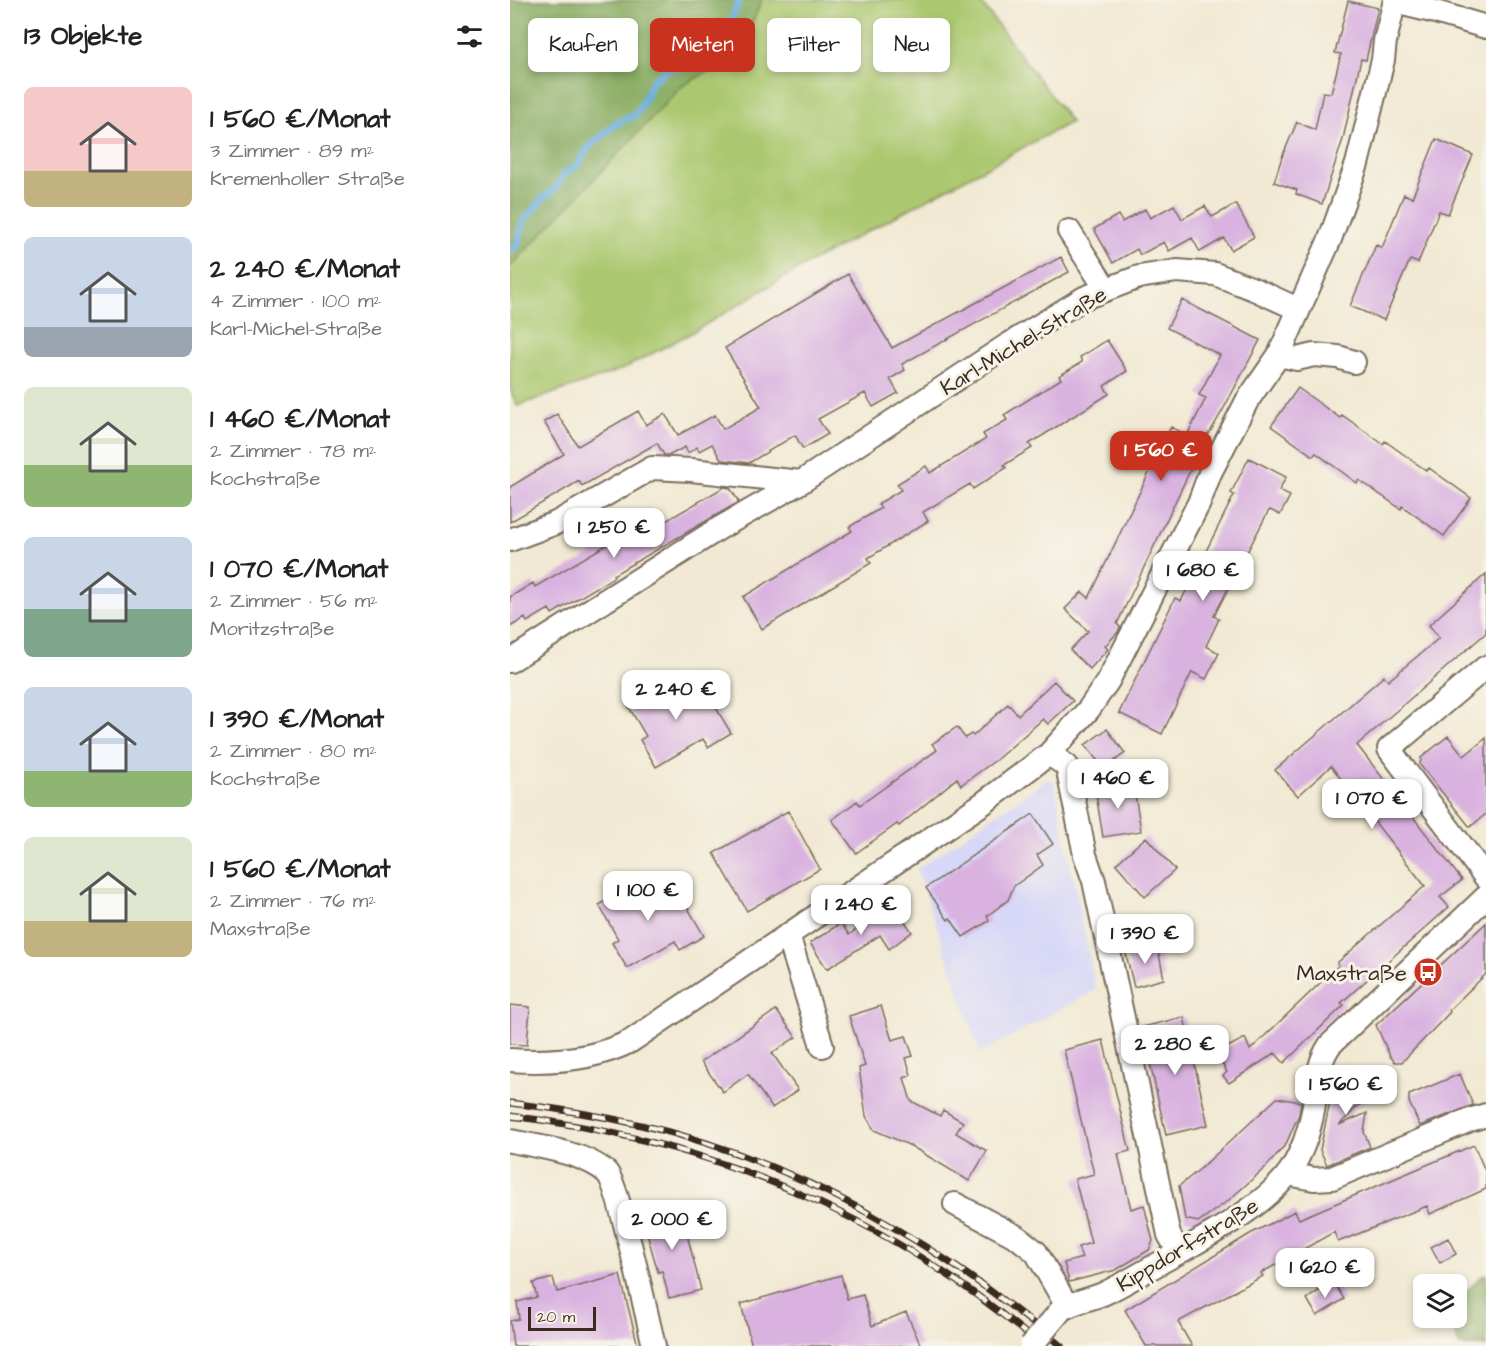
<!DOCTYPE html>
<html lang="de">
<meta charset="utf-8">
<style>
body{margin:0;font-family:"Architects Daughter",sans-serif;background:#f2f2f2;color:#222;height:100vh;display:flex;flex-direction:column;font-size:22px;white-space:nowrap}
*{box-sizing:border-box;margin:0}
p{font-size:20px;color:#767676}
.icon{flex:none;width:33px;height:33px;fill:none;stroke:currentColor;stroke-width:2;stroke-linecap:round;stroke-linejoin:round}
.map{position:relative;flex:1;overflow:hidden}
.panel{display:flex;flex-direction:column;background:#fff;width:510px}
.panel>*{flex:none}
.banner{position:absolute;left:18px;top:18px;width:570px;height:54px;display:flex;gap:12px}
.fabs{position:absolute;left:903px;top:1274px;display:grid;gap:12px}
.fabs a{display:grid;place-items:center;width:54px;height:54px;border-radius:9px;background:#fff;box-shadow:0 3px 9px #0003;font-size:30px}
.scale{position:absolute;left:18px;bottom:15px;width:68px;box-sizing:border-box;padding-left:6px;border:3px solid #3b2a1e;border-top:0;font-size:16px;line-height:21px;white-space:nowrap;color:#3b2a1e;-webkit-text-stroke:4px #f7f3e8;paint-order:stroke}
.price{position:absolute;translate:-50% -51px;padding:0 14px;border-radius:12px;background:#fff;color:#222;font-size:20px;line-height:39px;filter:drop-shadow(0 2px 3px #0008)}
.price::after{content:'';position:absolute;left:50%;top:36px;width:18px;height:14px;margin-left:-9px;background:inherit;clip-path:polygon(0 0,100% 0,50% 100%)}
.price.selected{background:#c8321e;color:#fff}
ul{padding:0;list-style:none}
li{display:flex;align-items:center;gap:18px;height:150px;padding:0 24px}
li span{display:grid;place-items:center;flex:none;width:168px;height:120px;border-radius:9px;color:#555}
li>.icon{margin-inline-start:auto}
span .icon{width:72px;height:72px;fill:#fffc;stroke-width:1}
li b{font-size:26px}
h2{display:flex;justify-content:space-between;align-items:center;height:72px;padding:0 24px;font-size:26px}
.tag{padding:0 21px;border-radius:9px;background:#fff;box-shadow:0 3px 9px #0003;font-size:21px;line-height:54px}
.tag.selected{background:#c8321e;color:#fff}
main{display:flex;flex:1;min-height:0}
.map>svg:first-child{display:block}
.built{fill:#d7d7f8}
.green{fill:#abc86f;stroke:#737946;stroke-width:1.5}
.forest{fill:#88ac62;stroke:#626b40;stroke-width:1.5}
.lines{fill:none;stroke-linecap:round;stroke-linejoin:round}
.stream{stroke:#69afe0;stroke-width:7}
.building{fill:#d9b2e0}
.minor-casing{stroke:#7b6d5d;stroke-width:26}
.minor{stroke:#fff;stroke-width:22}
.rail-casing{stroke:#3b2a1e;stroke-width:7}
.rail{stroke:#f7f3e8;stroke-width:4.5;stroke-dasharray:14;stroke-linecap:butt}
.minor-bridge-casing{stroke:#7b6d5d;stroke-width:26;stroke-linecap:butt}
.minor-bridge{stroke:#fff;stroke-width:22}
.labels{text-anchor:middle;stroke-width:6;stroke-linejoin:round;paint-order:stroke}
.street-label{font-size:22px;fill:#3b2a1e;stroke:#f7f3e8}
.poi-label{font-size:22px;fill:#3b2a1e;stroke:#f7f3e8;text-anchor:end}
</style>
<main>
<section class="panel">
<h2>13 Objekte<svg class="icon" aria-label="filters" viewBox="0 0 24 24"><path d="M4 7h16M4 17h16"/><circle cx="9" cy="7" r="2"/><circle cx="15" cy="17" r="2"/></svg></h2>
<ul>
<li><span style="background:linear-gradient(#f6c9c9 70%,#c2b280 0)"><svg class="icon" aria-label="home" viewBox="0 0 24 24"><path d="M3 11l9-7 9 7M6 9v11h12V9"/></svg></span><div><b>1 560 €/Monat</b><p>3 Zimmer · 89 m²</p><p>Kremenholler Straße</p></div></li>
<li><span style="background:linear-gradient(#c9d6e8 75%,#9aa5b1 0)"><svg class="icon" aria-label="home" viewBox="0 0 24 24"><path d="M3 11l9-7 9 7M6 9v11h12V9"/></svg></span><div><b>2 240 €/Monat</b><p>4 Zimmer · 100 m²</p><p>Karl-Michel-Straße</p></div></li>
<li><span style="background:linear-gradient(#dfe7d0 65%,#8fb573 0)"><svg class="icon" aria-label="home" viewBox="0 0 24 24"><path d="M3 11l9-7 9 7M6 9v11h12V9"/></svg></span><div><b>1 460 €/Monat</b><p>2 Zimmer · 78 m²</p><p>Kochstraße</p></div></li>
<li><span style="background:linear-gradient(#c9d6e8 60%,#7fa58c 0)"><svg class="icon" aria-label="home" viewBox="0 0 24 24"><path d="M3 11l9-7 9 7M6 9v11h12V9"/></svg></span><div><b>1 070 €/Monat</b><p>2 Zimmer · 56 m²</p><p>Moritzstraße</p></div></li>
<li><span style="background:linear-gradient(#c9d6e8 70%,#8fb573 0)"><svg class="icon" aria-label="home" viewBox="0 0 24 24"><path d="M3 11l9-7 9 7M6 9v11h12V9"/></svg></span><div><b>1 390 €/Monat</b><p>2 Zimmer · 80 m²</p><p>Kochstraße</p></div></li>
<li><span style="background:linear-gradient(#dfe7d0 70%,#c2b280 0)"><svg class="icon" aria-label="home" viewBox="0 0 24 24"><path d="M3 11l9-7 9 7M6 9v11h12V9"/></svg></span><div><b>1 560 €/Monat</b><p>2 Zimmer · 76 m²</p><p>Maxstraße</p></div></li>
</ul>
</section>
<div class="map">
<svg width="976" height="1346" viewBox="0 0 976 1346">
<rect width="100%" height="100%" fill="#f7f3e8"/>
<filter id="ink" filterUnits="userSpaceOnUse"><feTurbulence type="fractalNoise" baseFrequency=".0167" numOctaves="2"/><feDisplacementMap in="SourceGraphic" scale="12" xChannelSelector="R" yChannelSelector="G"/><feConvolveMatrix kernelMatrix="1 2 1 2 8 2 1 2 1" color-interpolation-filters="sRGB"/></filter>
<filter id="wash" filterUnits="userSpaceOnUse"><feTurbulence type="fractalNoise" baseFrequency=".008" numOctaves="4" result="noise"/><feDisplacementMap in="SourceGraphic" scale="24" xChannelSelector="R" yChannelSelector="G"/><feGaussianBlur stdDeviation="1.35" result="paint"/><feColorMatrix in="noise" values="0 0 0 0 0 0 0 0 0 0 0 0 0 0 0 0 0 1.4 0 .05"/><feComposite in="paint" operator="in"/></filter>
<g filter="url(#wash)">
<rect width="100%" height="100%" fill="#f1e9d3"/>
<path class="built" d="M538 779 544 782 586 990 470 1053 407 869Z"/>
<path class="green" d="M252 0H469L561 122 293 266 183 332 113 369 7 406 0 389V267L172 86 229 53Z"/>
<path class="forest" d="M0 0H252L229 53 172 86 0 267Z
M976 1274V1346H949L941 1317H946L947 1300 972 1276Z"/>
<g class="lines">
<path class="stream" d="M0 250 7 246 14 220 35 196 44 190 56 172 68 165 77 149 105 124 125 115 132 104 142 82 156 70 183 64 217 52 224 43 222 19 229 0"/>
</g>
<g id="blocks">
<path class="building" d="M838 1 868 8 856 60 851 59 833 139 812 204 786 194 787 190 764 182 772 157 787 122 805 130 813 92 821 93 831 54 825 53Z
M926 139 963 155 938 214 929 211 908 263 900 260 874 320 840 306 866 245 872 248 894 194 902 198Z
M726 204 744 237 721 250 714 238 690 252 682 238 659 251 654 242 630 255 627 249 603 263 584 229 608 215 612 222 635 209 640 218 664 205 672 219 695 206 702 217Z
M551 257 559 272 392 364 395 370 380 379 388 393 363 407 355 393 308 419 318 434 293 449 285 435 239 463 211 460 202 444 189 451 187 447 178 453 175 447 160 455H154L147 443 72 486 69 481 0 522V487L54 454 34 422 47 414 68 446 128 411 136 425 155 414 168 435 205 415 213 429 251 407 215 348 338 274 382 348Z
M672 300 750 340 714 408 699 434 698 433 607 624 610 627 608 632 595 646 598 649 580 669 560 650 578 631 555 609 572 592 579 598 661 427 677 435 696 398 689 395 710 355 657 328Z
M597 340 617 371 594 386 599 394 519 444 522 448 494 465 496 468 463 489 460 484 413 512 418 521 358 558 361 563 252 629 233 597 342 531 339 527 371 508 368 504 391 490 387 484 416 466 420 473 476 439 473 434 497 420 494 415 551 379 549 376 572 362 570 357Z
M788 388 830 418 832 415 873 444 875 441 917 471 919 468 961 498 934 536 892 506 891 509 849 480 847 483 806 453 803 456 761 426Z
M739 458 776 477 769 491 780 496 770 515 760 510 758 512 704 616 709 619 696 646 709 653 696 679 682 672 652 734 609 713 665 598 671 601 724 495 721 493Z
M214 487 220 488 229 502 103 575 104 577 42 614 39 609 17 622 15 618 0 627V597L23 583 25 587 144 517 149 525Z
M976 574V633L847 745 952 880 930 897 939 907 831 1003 834 1005 774 1063 765 1053 719 1083 713 1076 717 1072 706 1053 735 1038 740 1050 829 965 827 963 915 886 821 766 788 796 765 770 874 676 878 681 929 638 919 625Z
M171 677 186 704 199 696 221 733 198 747 193 739 146 767 130 740 136 736 117 704 154 682 156 686Z
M544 681 563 701 538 724 533 719 486 760 451 785 447 778 389 826 387 824 346 853 322 820 347 801 350 805 427 750 422 744 447 727 455 738 461 734 463 736 498 704 508 715Z
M597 729 615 753 594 769 575 745Z
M938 736 954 756 976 738V814L960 827 910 765 911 758Z
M623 782 631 831 593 837 585 788Z
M278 811 310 869 237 911 204 853Z
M523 814 543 844 527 855 533 865 504 886 498 900 477 916 479 921 453 937 440 918 438 920 416 888Z
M636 837 665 870 635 897 606 864Z
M141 875 158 904 171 896 194 936 170 950 165 941 117 968 102 943 108 939 89 905Z
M383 903 402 932 379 949 370 935 317 969 300 943 331 923 339 935Z
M976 923V974L939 1010 940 1012 892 1062H885L880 1056 866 1025Z
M647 944 654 979 624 987 615 950Z
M0 1005 20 1007 17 1045 0 1044Z
M371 1006 382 1040 396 1036 403 1056 396 1058 401 1075 394 1078 401 1101 430 1116 433 1110 453 1122 446 1133 477 1151 459 1181 401 1146 364 1130 356 1116 349 1068 355 1066 339 1016Z
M266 1010 286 1037 262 1053 288 1090 262 1108 238 1074 213 1092 191 1062Z
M674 1017 698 1125 656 1135 632 1027Z
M593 1040 620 1151 608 1154 621 1209 634 1205 643 1241 639 1250 606 1270 559 1282 554 1263 572 1258 568 1247 581 1243 565 1179 584 1174 554 1050Z
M827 1068 863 1073 860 1094 829 1125 857 1113 854 1132 860 1147 817 1165 810 1150Z
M950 1074 963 1105 910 1126 899 1102V1095Z
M767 1098 791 1102 789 1114 776 1144 757 1166 719 1200 688 1222 675 1219 669 1186 690 1169Z
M964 1145 976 1173V1189L920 1214 917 1206 828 1242 824 1232 751 1273 753 1276 668 1322 682 1346H636L615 1310 740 1234 785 1211 789 1219Z
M170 1206 191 1290 159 1298 152 1271 148 1272 132 1216Z
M938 1238 946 1254 930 1263 921 1247Z
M110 1275 128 1346H3L0 1321 9 1319 7 1302 27 1297 23 1283 43 1278 47 1292Z
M331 1275 337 1299 353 1295 362 1326 396 1312 411 1346H242L231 1304Z
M823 1281 834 1299 807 1316 797 1299Z"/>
</g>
</g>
<g filter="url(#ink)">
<use href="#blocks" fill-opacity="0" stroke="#7b6d5d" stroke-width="1.5"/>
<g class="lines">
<g class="minor-casing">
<path id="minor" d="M885 2 922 11 976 27
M559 231 596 289
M769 355 787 359 804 355 828 357 844 362
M0 540 46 523 142 468 181 470 291 482
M0 661 208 529 291 482 496 346 574 298 629 277 667 271 705 274 746 290 788 309
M976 667 879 749 976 878
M539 754 557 766 575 855 584 881 659 1235 669 1252
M278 935 312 1046
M0 1060C41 1063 83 1060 121 1041L472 804 539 754 579 709 598 681 689 503 700 473 737 401 769 355 820 239 847 164 873 60 875 41 885 0
M0 1141C27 1146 75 1153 96 1172 108 1182 138 1321 144 1346
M778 1174 804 1179 822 1178 960 1120 976 1115
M445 1204 507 1237 526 1252 557 1306
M551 1310C564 1301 579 1300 593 1294 613 1285 631 1273 650 1263 689 1241 764 1203 785 1163 792 1150 798 1134 801 1120 808 1094 804 1068 820 1045L976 897"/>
</g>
<use href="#minor" class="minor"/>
<g class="rail-casing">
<path id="rail" d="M0 1103C44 1108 88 1115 131 1125 287 1161 429 1244 551 1346
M0 1116C198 1139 380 1216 531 1346"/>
</g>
<use href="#rail" class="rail"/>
<g class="minor-bridge-casing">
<path id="minor-bridge" d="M521 1346 551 1310"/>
</g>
<use href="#minor-bridge" class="minor-bridge"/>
</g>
</g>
<defs>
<g id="bus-disc" transform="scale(1.5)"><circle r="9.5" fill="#c8321e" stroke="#f7f3e8"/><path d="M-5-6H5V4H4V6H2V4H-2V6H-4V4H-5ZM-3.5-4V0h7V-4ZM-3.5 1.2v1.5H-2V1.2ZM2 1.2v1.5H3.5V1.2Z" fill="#fff"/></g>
</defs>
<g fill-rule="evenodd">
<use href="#bus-disc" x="918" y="972"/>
</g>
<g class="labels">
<g class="street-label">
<text transform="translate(513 340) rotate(-31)" y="8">Karl-Michel-Straße</text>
<text transform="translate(677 1244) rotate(-31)" y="8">Kippdorfstraße</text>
</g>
<g class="poi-label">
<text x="897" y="980">Maxstraße</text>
</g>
</g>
</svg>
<div class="fabs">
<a><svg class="icon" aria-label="layers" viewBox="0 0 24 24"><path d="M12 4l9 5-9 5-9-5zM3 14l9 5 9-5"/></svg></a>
</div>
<div class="scale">20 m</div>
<b class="price selected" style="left:651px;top:482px">1 560 €</b>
<b class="price" style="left:104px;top:559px">1 250 €</b>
<b class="price" style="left:693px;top:602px">1 680 €</b>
<b class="price" style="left:166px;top:721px">2 240 €</b>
<b class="price" style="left:608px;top:810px">1 460 €</b>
<b class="price" style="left:862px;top:830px">1 070 €</b>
<b class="price" style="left:138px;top:922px">1 100 €</b>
<b class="price" style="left:351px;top:936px">1 240 €</b>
<b class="price" style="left:635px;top:965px">1 390 €</b>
<b class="price" style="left:665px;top:1076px">2 280 €</b>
<b class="price" style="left:836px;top:1116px">1 560 €</b>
<b class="price" style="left:162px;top:1251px">2 000 €</b>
<b class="price" style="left:815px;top:1299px">1 620 €</b>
<div class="banner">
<a class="tag">Kaufen</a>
<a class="tag selected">Mieten</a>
<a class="tag">Filter</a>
<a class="tag">Neu</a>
</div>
</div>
</main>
